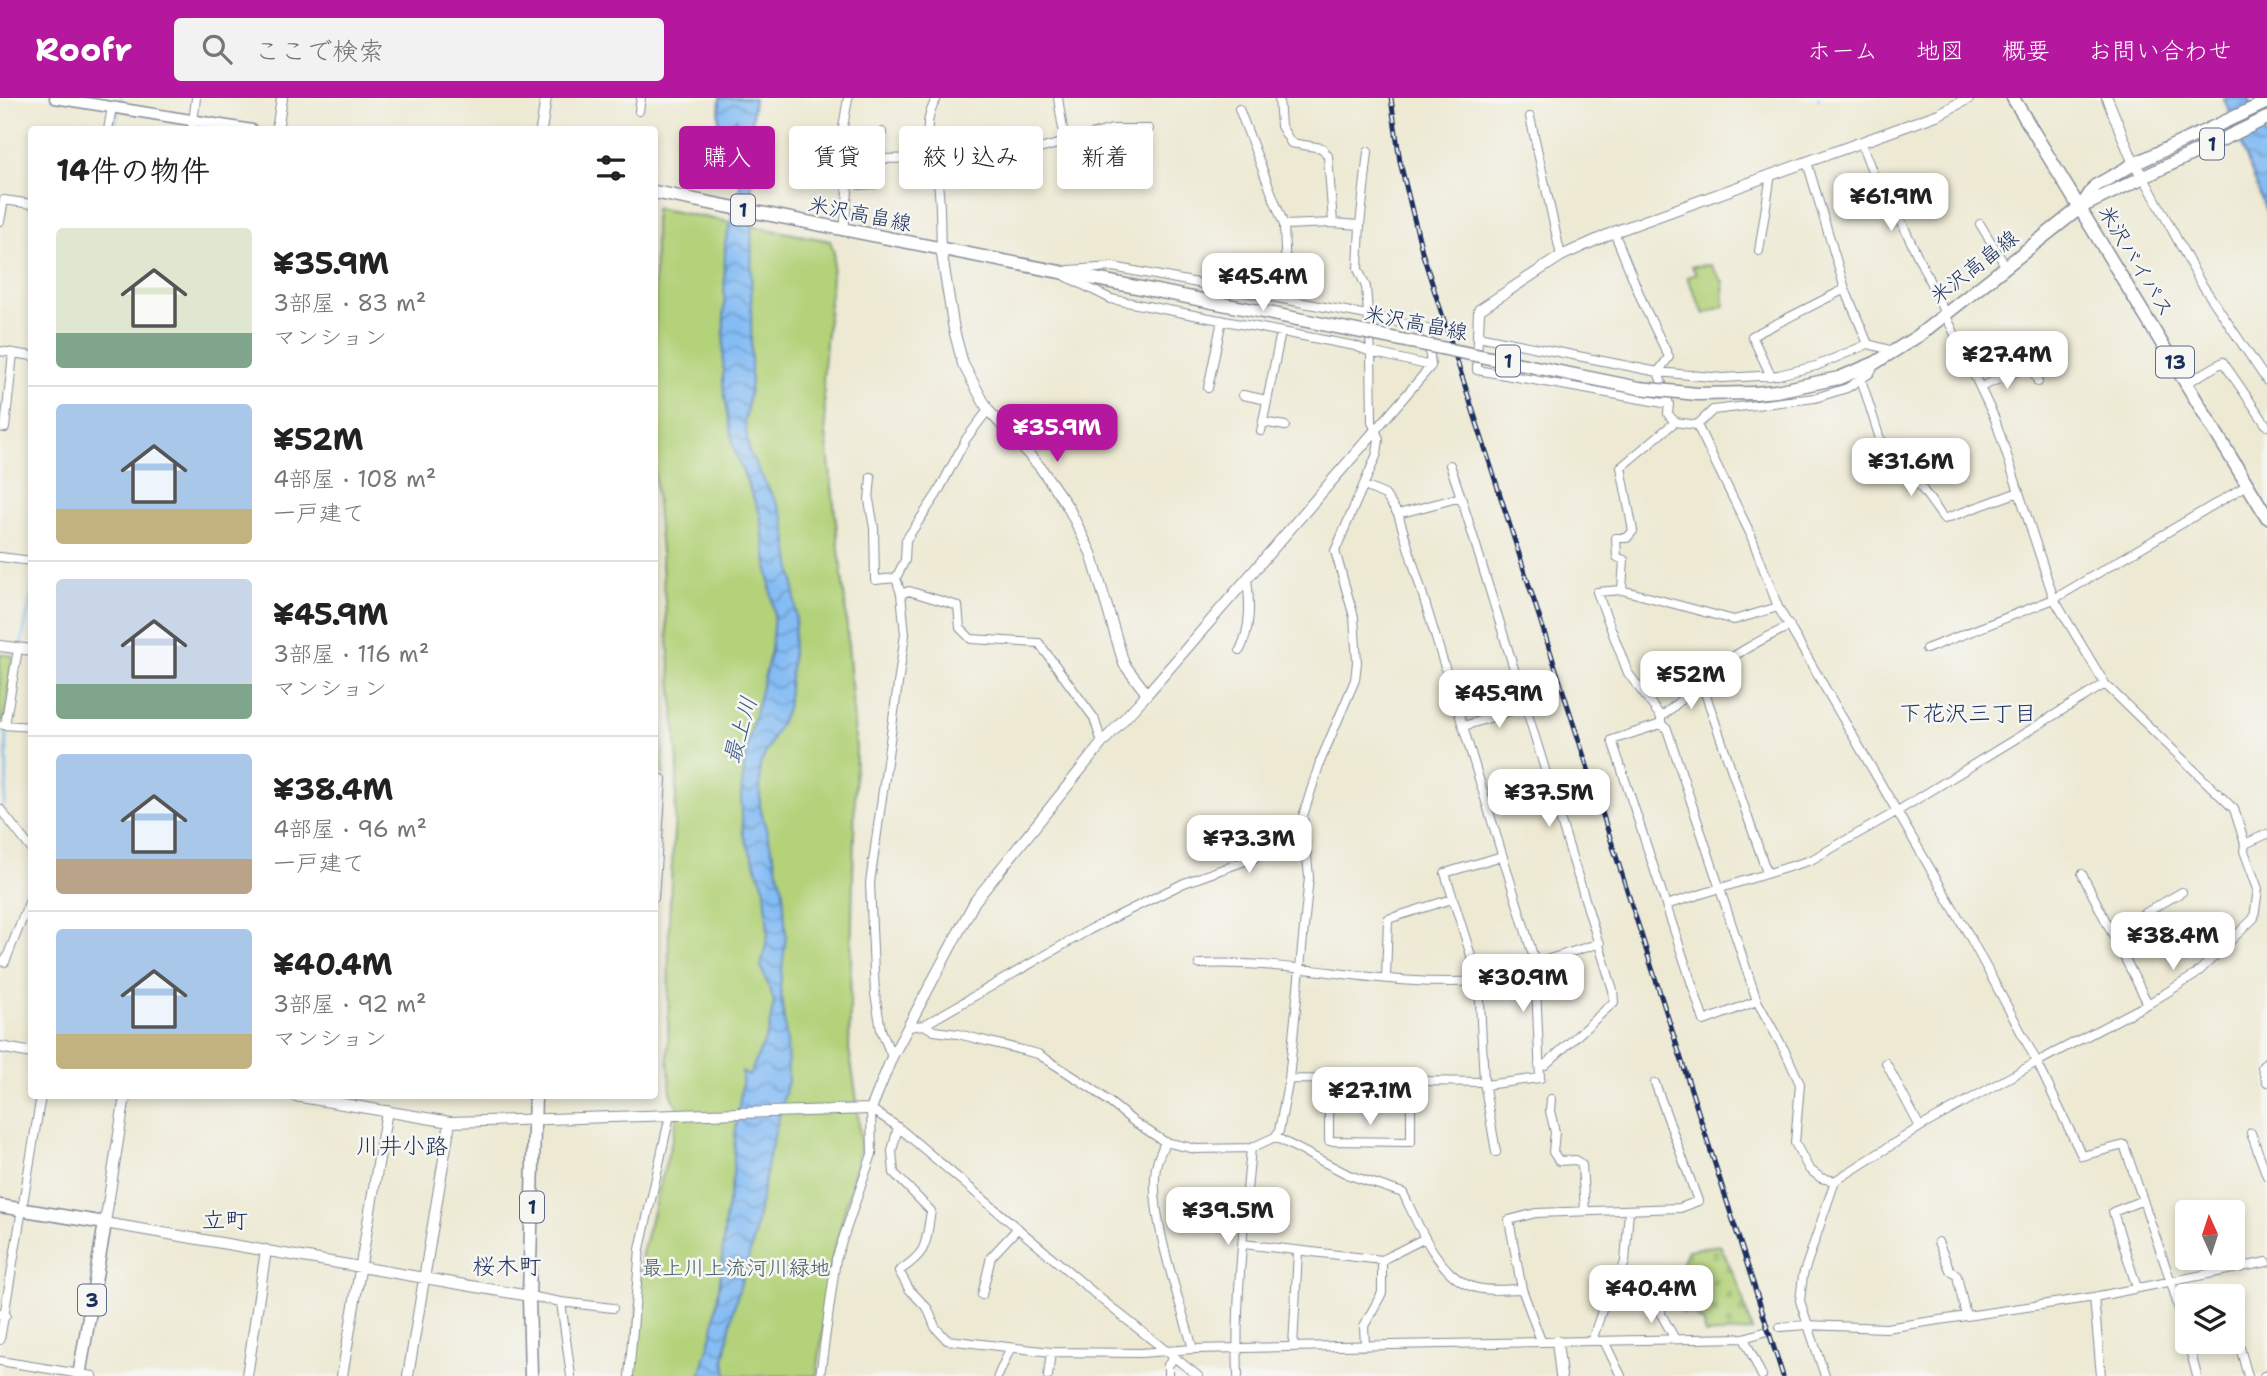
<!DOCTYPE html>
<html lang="ja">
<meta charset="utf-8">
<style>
body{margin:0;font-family:"Shantell Sans","Klee One",sans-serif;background:#f2f2f2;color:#222;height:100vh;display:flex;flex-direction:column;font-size:26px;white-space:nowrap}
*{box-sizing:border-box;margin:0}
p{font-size:23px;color:#767676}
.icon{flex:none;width:38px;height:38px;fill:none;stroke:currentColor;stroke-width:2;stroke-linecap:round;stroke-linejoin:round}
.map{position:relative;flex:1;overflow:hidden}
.drawer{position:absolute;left:28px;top:28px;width:630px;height:973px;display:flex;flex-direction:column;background:#fff;border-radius:7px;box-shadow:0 4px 10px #0003}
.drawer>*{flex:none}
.banner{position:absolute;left:679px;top:28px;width:665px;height:63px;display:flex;gap:14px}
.needle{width:46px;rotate:357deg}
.tools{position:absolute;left:2175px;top:1102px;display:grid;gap:14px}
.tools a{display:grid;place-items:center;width:70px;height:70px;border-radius:7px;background:#fff;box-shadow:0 4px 10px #0003;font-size:35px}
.price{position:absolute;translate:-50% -60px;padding:0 16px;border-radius:14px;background:#fff;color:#222;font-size:23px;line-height:46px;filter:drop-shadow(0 2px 4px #0008)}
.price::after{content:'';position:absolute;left:50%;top:42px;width:21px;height:16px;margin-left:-10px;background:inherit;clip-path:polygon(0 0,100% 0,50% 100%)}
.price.on{background:#b5179e;color:#fff}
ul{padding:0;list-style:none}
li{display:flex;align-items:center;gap:21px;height:175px;padding:0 28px}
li+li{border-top:2px solid #e0e0e0}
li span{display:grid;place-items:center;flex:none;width:196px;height:140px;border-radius:7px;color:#555}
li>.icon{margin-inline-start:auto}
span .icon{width:84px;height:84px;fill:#fffc;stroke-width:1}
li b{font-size:30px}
h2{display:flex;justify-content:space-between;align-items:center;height:84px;padding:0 28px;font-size:30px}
.pill{padding:0 24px;border-radius:7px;background:#fff;box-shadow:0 4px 10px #0003;font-size:24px;line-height:63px}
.pill.on{background:#b5179e;color:#fff}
header{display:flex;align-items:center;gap:42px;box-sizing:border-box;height:98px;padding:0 35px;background:#b5179e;color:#fff}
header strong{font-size:33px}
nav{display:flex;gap:38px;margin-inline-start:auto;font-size:24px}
.search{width:490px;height:63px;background:#f2f2f2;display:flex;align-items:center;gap:18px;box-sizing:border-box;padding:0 24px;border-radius:7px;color:#767676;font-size:26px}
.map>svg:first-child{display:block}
.cemetery{fill:url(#cemetery-stones);stroke:#67806c;stroke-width:2}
.park{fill:#b3d279;stroke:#67806c;stroke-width:2}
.water{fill:url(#water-waves);stroke:#5076a9;stroke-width:2}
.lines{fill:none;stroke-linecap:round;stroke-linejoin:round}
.stream{stroke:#84bcf4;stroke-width:2.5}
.minor-casing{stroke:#848c98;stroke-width:10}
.tertiary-casing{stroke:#848c98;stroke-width:12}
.secondary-casing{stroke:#848c98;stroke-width:13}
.primary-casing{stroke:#848c98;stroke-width:15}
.trunk-casing{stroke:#848c98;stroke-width:15}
.minor{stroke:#fff;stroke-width:8}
.tertiary{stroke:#fff;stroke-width:10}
.secondary{stroke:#fff;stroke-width:10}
.primary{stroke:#fff;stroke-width:12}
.trunk{stroke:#fff;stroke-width:12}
.rail-casing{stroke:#1b2f5e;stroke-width:5}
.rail{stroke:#f6f6f2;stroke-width:2.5;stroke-dasharray:8;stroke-linecap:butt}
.primary-bridge-casing{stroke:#848c98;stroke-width:15;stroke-linecap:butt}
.primary-bridge{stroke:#fff;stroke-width:12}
.labels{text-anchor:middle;stroke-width:5;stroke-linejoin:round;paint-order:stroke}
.shield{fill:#f6f6f2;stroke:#5d6b8a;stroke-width:2}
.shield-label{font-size:19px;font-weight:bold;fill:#1b2f5e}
.street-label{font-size:21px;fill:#1b2f5e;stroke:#f6f6f2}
.park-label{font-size:21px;fill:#415865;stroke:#f6f6f2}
.neighbourhood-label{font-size:23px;fill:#1b2f5e;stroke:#f6f6f2}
.water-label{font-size:23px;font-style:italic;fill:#3a598b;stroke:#f6f6f2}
</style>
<header>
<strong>Roofr</strong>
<div class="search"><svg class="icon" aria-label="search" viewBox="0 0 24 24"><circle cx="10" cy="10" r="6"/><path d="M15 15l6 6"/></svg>ここで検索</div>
<nav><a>ホーム</a><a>地図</a><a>概要</a><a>お問い合わせ</a></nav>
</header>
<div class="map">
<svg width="2267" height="1278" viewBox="0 0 2267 1278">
<defs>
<pattern id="cemetery-stones" width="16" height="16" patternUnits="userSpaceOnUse" patternTransform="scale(1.75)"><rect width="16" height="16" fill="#b3d279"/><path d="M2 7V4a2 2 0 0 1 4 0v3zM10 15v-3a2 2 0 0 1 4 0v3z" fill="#99b56b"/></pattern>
<pattern id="water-waves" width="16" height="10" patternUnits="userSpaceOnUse" patternTransform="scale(1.75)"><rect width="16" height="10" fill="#84bcf4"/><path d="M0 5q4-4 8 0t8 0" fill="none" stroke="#6b99c9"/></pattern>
</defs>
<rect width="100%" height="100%" fill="#f6f6f2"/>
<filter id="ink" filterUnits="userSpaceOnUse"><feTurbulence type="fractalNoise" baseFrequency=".0143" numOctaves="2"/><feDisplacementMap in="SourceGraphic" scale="14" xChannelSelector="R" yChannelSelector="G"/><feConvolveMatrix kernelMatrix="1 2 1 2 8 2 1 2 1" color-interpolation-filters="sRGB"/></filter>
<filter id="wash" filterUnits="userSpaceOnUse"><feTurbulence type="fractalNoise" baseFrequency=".00686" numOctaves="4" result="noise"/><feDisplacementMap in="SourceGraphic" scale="28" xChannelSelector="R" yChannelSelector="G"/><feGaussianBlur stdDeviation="1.57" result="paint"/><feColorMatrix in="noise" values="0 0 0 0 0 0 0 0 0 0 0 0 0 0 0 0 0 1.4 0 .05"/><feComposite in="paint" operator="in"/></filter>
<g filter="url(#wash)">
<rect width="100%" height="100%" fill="#ede9d3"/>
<path class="cemetery" d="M1720 1147 1739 1188 1752 1233 1705 1236 1704 1225 1692 1215H1682C1675 1201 1681 1189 1687 1176L1679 1170 1688 1152Z"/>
<path class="park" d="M655 110 830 143 834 154 823 280 826 335 845 504 856 652 849 951 856 995 861 1049 832 1163 817 1278H632L642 1155 674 1034 678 1011 671 995 668 961 669 819 678 665 654 370Z
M1711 167 1723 184 1724 208 1704 216 1687 179 1696 176 1692 168Z
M655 523 664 676 655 675Z
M0 556 13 558 4 623H0Z"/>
<path class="water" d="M720 0H754L752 22 751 285 745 323 749 354 784 419 794 485 796 518 787 611 760 667V709L783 792 786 838 780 890 787 944 788 983 770 1054 753 1144 733 1213 724 1263 728 1278H700L713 1232 721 1175 725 1121 733 1077 735 1037 742 986V974L749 978 768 935 774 903 761 869 768 836 765 791 743 736 741 698 746 652 771 552 774 515 760 416 734 352 723 287 725 145 740 90V54L736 21 730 31 725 52 718 33Z
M2224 0H2249L2267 41V116Z"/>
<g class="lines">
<path class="stream" d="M1818 0 1819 1
M119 8 121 0
M113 32 118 14
M21 547 32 495
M3 709C10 683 5 656 7 629"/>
</g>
</g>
<g filter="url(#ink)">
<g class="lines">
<g class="minor-casing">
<path id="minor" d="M937 0C918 31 933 53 938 85 941 107 940 130 941 151
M1279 0 1281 28 1291 45 1322 50 1328 58 1333 125
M1239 11 1284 127 1333 125 1360 127
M639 13 641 0
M1530 19 1561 158
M108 32 112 9
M192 32 196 0
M882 34 880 61 930 60
M1065 44 1112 31H1149
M1368 54 1360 127 1358 171 1366 189 1371 254 1431 268
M977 63 1021 56 1065 44 1058 0
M1807 64 1845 191 1868 246
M2143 78 2199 182 2267 283
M859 87 876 86 879 81 880 61
M0 123 4 102 32 106
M1980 126 2006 169
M1284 127 1286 176
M844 133 848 93 837 65 848 0
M1614 134 1645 210 1669 259 1658 274 1669 306 1668 316 1675 324 1697 327
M1759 153 1771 76
M1069 172 1113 169 1367 217 1427 231 1431 268 1375 333
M0 253 32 258
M1771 278 1752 238 1845 191
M1861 281 1880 341 1899 359 1944 421 2019 394
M2187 285 2223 264 2267 328
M1981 289 2031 267 2038 284
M1208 290 1222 222
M1243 297 1267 302
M1669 306 1477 272 1478 238 1658 274 1722 280 1778 277 1816 268 1868 246 1894 253
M1263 324 1285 328
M1697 327 1750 435 1778 509 1970 839 2037 964 2082 1058 2124 1047 2171 1184 2188 1242
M1697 327 1713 312 1815 300 1847 290 1870 275 1875 265
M0 329 5 330 13 255
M1261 333 1281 234
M1450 367 1461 399
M871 379 869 402 874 430 875 482 896 480
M1365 388 1385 397 1398 416 1535 864 1540 980 1485 987
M1398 416 1461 399 1613 892 1614 904 1545 967 1539 966
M0 459 32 463
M1622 492 1624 462 1617 459 1616 440H1627L1633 433 1621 369 1675 324
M901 496 909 493 958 508 960 530 971 541 1039 545 1094 620 1102 645
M1778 509 1734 522 1622 492 1597 494 1628 575 1661 619V626L1667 631 1757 903 1786 955 1800 986 1795 1045 1809 1071 1821 1080 1835 1083
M1926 551 2054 501 2249 386
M1240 552C1251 530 1250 505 1247 481
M1701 583 1767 775
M1661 619C1676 608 1687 595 1701 583 1728 559 1758 543 1790 528
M1661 626 1612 642 1704 923 1757 903
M3 627 32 629
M5 627 18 551
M1464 628 1526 608
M654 680 662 681 654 800
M0 711 32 752
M2245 746 2267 736
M2082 776 2148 906
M1666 807 1811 762 1896 714 2105 586
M2112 834 2182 794
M0 863 5 864 32 797
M1199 866C1292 861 1385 890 1479 883L1600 845
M1386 880 1388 821 1452 801
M924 927 934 933 958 936 1038 956 1093 991 1133 1023 1165 1044 1196 1051 1251 1050 1275 1039 1279 1033 1289 981 1309 779 1303 718 1320 664 1355 582 1357 564 1354 519 1335 453 1377 356 1379 341 1372 324 1371 254 1355 248 1111 201 1067 179
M908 929 924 927 1089 832 1184 785 1304 742
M892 959 881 932 875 896 870 785 905 536 901 496 896 480 905 462 906 442 937 396 966 341 988 312
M2267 963 2262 969 2267 984
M1886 965 1920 1029
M1289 981 1484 984
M1329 982V1043L1411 1044V983
M1551 1001 1550 1013 1555 1034 1553 1054 1559 1063 1576 1062 1582 1067 1585 1113
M871 1011 898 1029 1107 1206 1198 1278
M898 1029 892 1053 894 1075 931 1113C925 1147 929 1153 899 1173L909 1191 928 1211 935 1229 947 1242 1051 1254 1140 1255 1193 1251 1744 1240 1764 1234
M2251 1035 2267 1078
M1275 1039 1349 1077 1403 1095C1418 1126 1438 1178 1473 1189 1488 1194 1506 1191 1522 1191
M1165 1044C1162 1052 1157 1061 1156 1069 1148 1116 1180 1203 1193 1251
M1496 1054 1484 984 1479 883 1445 775 1502 758
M1938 1144 1950 1172 1957 1178 1966 1218
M1243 1146 1382 1162 1425 1140
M2137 1190 2113 1114 2143 1102
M1662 1195 1661 1216 1675 1241
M982 1197 991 1159 1018 1130
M529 1198 561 1204 613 1210
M2094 1199 2101 1278
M561 1204 571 1278
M1780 1229 1806 1227 1886 1230 2094 1199 2267 1164
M1744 1240 1762 1278
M2233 1241 2237 1239 2248 1278
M0 1242 41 998
M1541 1243 1522 1191 1509 1122 1536 1115 1680 1110 1698 1103 1655 985
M1592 1243 1606 1200 1611 1201 1625 1164 1629 1112
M1604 1243 1621 1278
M2188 1244 2197 1278
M1365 1248 1364 1228 1382 1195V1162
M1293 1249 1298 1153
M2191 1253 2221 1244
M0 1263 93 1278
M629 1278 640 1151 670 1017
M820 1278 836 1161 872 1056 871 1011
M998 1278 1010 1251
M1048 1278 1051 1254
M1168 1278V1267L1175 1259
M1238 1278C1235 1202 1244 1126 1251 1050
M1825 1278 1800 1203 1803 1177 1835 1083 1920 1029 2037 964 2148 906 2195 877 2254 820 2258 791 2244 753 2245 746 2234 711 2105 586 2054 501 1995 321 1902 125 1876 83 1861 45
M2264 1278 2267 1277"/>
</g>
<g class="tertiary-casing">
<path id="tertiary" d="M2107 0 2134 66 2143 78
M277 32 282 0
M541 32 546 0
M941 151 954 232 963 266 988 312 1040 369 1068 409 1091 455 1124 566 1147 596
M1478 238 1479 212 1561 158 1614 134 1939 16 1969 0
M0 548 32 552
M0 949 32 955
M125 998 105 1125 529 1198
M295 998 450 1024 871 1011 892 959 975 803 1102 645 1147 596 1375 333
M0 1216 5 1217
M1557 1243 1561 1278
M247 1278 266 1152
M342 1278 387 1013
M408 1278 450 1024"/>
</g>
<g class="secondary-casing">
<path id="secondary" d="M55 0 252 32"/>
</g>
<g class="primary-casing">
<path id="primary" d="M654 94 1263 214
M2083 106 2095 88 2134 66 2267 4
M1755 295 1776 293 1839 280 1875 265 1918 238 2081 109 2267 20
M0 1108 105 1125 79 1278
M531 1278 529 1198 535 998"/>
</g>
<g class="trunk-casing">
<path id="trunk" d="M2013 0 2267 419"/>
</g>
<use href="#minor" class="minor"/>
<use href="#tertiary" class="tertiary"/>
<use href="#secondary" class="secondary"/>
<use href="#primary" class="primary"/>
<use href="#trunk" class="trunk"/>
<g class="rail-casing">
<path id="rail" d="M1391 0 1400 64 1423 157 1783 1278"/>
</g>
<use href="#rail" class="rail"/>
<g class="primary-bridge-casing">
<path id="primary-bridge" d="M1263 214 1639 290 1697 296 1755 295"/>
</g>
<use href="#primary-bridge" class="primary-bridge"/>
</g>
</g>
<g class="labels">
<g class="shield">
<rect x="2200" y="30.5" width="24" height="31" rx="5"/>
<rect x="731" y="96.5" width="24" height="31" rx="5"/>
<rect x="1496" y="247.5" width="24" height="31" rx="5"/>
<rect x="2156" y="248.5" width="38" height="31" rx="5"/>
<rect x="520" y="1093.5" width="24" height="31" rx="5"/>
<rect x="78" y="1186.5" width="28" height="31" rx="5"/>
</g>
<g class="shield-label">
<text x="2212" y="53">1</text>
<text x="743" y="119">1</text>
<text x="1508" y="270">1</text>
<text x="2175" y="271">13</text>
<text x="532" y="1116">1</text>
<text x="92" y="1209">3</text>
</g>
<g class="street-label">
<text transform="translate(860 116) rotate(11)" y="7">米沢高畠線</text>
<text transform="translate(2136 163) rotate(59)" y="7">米沢バイパス</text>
<text transform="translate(1974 169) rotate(-38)" y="7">米沢高畠線</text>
<text transform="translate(1416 225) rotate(11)" y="7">米沢高畠線</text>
</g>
<g class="park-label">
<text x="736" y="1177">最上川上流河川緑地</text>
</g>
<g class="neighbourhood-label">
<text x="1968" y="623">下花沢三丁目</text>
<text x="402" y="1056">川井小路</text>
<text x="225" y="1130">立町</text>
<text x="507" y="1176">桜木町</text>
</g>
<g class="water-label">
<text transform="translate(740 632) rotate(-74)" y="8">最上川</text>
</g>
</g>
</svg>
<div class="tools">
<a><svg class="needle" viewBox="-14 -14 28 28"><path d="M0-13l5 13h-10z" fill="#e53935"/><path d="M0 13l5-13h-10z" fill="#767676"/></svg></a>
<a><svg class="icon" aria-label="layers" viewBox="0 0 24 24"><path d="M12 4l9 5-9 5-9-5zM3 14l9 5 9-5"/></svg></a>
</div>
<b class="price" style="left:1891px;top:135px">¥61.9M</b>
<b class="price" style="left:1263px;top:215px">¥45.4M</b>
<b class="price" style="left:2007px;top:293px">¥27.4M</b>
<b class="price on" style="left:1057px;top:366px">¥35.9M</b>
<b class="price" style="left:1911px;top:400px">¥31.6M</b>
<b class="price" style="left:1691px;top:613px">¥52M</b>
<b class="price" style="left:1499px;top:632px">¥45.9M</b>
<b class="price" style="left:1549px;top:731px">¥37.5M</b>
<b class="price" style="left:1249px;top:777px">¥73.3M</b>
<b class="price" style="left:2173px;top:874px">¥38.4M</b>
<b class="price" style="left:1523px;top:916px">¥30.9M</b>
<b class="price" style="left:1370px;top:1029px">¥27.1M</b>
<b class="price" style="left:1228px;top:1149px">¥39.5M</b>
<b class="price" style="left:1651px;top:1227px">¥40.4M</b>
<div class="banner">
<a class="pill on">購入</a>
<a class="pill">賃貸</a>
<a class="pill">絞り込み</a>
<a class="pill">新着</a>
</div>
<section class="drawer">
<h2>14件の物件<svg class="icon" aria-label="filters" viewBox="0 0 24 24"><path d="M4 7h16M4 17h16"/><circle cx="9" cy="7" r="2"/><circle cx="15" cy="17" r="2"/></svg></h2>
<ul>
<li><span style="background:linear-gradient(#dfe7d0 75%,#7fa58c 0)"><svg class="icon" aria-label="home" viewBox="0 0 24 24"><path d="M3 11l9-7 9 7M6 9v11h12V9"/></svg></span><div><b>¥35.9M</b><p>3部屋 · 83 m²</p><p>マンション</p></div></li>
<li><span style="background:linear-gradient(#a9c7e8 75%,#c2b280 0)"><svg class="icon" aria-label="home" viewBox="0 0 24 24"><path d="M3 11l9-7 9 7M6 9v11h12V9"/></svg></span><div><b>¥52M</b><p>4部屋 · 108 m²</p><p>一戸建て</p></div></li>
<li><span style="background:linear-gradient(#c9d6e8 75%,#7fa58c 0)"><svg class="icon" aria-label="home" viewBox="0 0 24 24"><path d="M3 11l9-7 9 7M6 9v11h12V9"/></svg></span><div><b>¥45.9M</b><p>3部屋 · 116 m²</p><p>マンション</p></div></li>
<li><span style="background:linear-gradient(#a9c7e8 75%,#b9a48a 0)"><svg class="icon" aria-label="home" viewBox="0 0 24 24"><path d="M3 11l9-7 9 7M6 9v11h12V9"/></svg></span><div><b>¥38.4M</b><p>4部屋 · 96 m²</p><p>一戸建て</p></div></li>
<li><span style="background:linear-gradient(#a9c7e8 75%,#c2b280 0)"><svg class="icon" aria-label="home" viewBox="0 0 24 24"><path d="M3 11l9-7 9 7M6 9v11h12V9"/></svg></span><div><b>¥40.4M</b><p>3部屋 · 92 m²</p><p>マンション</p></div></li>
</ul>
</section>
</div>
